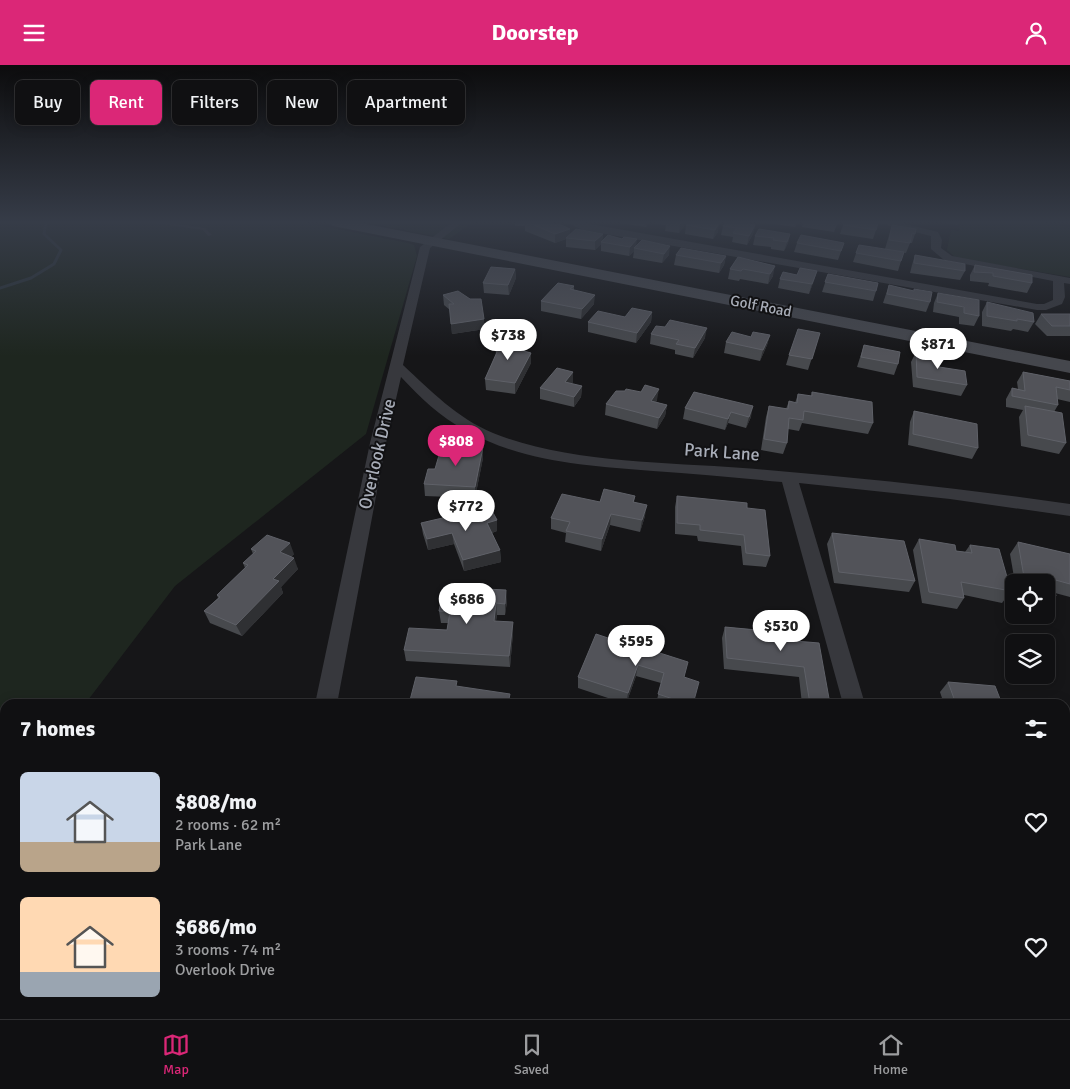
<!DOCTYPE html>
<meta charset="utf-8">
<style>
body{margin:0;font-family:Signika,sans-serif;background:#19191b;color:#f1f3f6;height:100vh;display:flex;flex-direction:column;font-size:19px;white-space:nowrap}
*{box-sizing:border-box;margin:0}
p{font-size:16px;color:#9c9d9f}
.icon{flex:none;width:28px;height:28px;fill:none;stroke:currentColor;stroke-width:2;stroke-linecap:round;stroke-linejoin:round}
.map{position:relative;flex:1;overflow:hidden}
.drawer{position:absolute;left:0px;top:634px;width:1070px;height:321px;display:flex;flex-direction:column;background:#101012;border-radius:15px 15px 0 0;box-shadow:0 2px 12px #0003,0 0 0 1px #303032}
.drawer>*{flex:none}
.hud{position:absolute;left:15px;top:15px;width:500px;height:45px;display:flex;gap:10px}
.fabs{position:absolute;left:1005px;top:509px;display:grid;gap:10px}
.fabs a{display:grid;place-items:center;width:50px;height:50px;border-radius:8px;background:#101012;box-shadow:0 2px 12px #0003,0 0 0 1px #303032;font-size:25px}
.price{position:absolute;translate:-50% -42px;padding:0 11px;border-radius:18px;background:#fff;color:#222;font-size:16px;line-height:32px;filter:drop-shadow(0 1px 2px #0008)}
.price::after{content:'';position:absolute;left:50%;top:30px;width:15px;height:11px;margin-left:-8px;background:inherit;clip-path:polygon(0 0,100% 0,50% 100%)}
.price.current{background:#db2777;color:#fff}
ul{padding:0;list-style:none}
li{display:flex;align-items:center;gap:15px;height:125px;padding:0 20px}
li span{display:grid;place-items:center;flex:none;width:140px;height:100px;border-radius:8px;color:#555}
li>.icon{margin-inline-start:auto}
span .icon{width:60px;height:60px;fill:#fffc;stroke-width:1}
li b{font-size:21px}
h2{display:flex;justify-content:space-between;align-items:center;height:60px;padding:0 20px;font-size:21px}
.chip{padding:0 18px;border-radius:8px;background:#101012;box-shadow:0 2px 12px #0003,0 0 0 1px #303032;font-size:18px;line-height:45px}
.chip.current{background:#db2777;color:#fff}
header{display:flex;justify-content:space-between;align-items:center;height:65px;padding:0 20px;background:#db2777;color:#fff;font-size:22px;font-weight:800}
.dock{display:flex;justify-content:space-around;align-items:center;height:70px;border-top:1px solid #303032;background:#101012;font-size:14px;color:#9c9d9f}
.dock a{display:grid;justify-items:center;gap:2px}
.dock .current{color:#db2777}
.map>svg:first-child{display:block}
.green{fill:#1e261f}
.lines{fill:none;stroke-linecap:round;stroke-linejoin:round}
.stream{stroke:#2c353c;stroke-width:3}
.lane{fill:#37383d;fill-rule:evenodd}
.street{fill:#37383d;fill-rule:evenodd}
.secondary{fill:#45474d;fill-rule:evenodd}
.wall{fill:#47494d}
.shaded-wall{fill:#2f3033}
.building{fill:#525359;stroke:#5f6168}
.labels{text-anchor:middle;stroke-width:4;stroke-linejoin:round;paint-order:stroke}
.far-street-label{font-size:15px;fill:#a8adb8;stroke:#111113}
.street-label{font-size:18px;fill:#a8adb8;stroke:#111113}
</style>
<header><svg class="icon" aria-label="menu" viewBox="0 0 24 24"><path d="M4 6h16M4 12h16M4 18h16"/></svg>Doorstep<svg class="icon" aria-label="person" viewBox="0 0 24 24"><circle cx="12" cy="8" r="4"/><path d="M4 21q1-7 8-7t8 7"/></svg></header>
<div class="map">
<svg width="1070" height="954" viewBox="0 0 1070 954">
<rect width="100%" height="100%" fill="#161618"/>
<path class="green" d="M0 157H301L408 178 414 180 417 191 366 369 175 521 85 639H5V744L0 750Z
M364 157H473L449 174Z
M960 157H1038L1070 162V212L956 193 947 185 951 165 959 166Z"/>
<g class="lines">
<path class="stream" d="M0 223 31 213 54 199 61 185 44 169 46 157"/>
<path class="lane" d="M148 157H164L205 163 212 170 208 171 203 165Z"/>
<path class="street" d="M452 157H463L430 183 403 300C431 326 457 353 493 368 568 398 662 397 743 403 852 412 961 423 1070 439V451L950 434 799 418 865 639H843L782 417C739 413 696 409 653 406 589 401 522 397 465 365 440 352 420 332 401 312L386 378 337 639H315L370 378 420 182Z
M565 157H579L1037 239H1044L1053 235V216L944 195 931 184V171L875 157H897L938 167 942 175 941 183 952 191 1070 213V219L1064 218 1065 232 1062 239 1046 245H1037L583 165Z
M296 950H326V954H296Z
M928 950H958L959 954H929Z"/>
<path class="secondary" d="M327 157H356L1070 296V308L333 161Z"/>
</g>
<path class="wall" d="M515 157H547L570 169H603L602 176 636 181 669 190 662 198 633 193 634 186 629 191 601 186V179L595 185 566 182V174L555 178 525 166V161H515Z
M620 157H650L646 162 620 158Z
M656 157H687L679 168 665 166 666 160 655 159Z
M714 157 718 167 713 174 685 169 686 160Z
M749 157V159L755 160 753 169 747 180 732 177 733 172 721 170 723 161Z
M758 157H798L795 162Z
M803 157H838L834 167 802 162Z
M844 157 876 165 873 174 840 169Z
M941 157H958L957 160Z
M892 160 915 169 912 178H910L906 188 885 184Z
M790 169 788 178 784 186 771 184V182L753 180 755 171Z
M797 178H844L838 195 794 187Z
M859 180 901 196 898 206 853 197Z
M676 190 726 191 724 200 719 208 674 200Z
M915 190 965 206 960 215 910 208 912 200Z
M738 192 773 211 768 219 740 214 739 216 728 214 730 204Z
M975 200 1032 218 1027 228 988 221 989 218 970 216V210Z
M515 204 516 213 509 230 484 228 483 218Z
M817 206 809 229 778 223 780 214 797 210Z
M828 209 876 226 873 236 822 227Z
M889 220 930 237 926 247 883 238Z
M574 221V225L594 239 581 254 541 246V236Z
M938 228 979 251 974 261 959 259V252L933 247 934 238Z
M443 230 470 234 485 264 452 269 450 245 444 240Z
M987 237 1034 257 1028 267 1013 264 1011 266 982 261V247Z
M652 247 651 257 636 278 588 267V257L625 252Z
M1041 249H1070V271H1047L1035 259Z
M820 268 808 305 786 300 789 290Z
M651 269 705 273 693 293 675 289V285L650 279Z
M770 270 767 280 760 296 724 288 726 277 751 272Z
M501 272 524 286 531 288V298L515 329 486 325 485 314 496 290 495 278 502 276Z
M864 280 898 299 894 310 857 302Z
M916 287 967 320 961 331 913 322 911 297Z
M573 307V317L571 319 582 321 581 332 574 342 540 334V323Z
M1023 307 1070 316V337L1057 334 1058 340 1054 347 1066 378 1059 389 1021 381 1019 352 1023 345 1006 342V334L1012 323 1018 324 1017 317Z
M694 327 751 352 746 363 728 358 725 365 683 354 685 343Z
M812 327 873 358 868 369 802 358 799 366 788 364 787 378 783 389 761 385 766 352 769 341 786 344 789 336 795 338 798 329 811 331Z
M657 335 656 337 667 340 665 351 657 364 605 350 606 339Z
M914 346 978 383 972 394 908 380 910 357Z
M483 382V393L475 433 425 431 424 419 435 404Z
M635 431 634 437 645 451 640 467 610 460 601 486 565 477 566 468 551 464V453L600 437Z
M677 431 747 443 770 491 766 502 743 500 741 481 698 476 697 471 675 469V442Z
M497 455V466L492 468 500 485 501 497 464 506 454 479 428 485 423 469 421 458Z
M832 468 915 516 909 527 834 518 827 479Z
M919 474 956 486 965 487 970 480 1011 526 1002 538 964 530V533L957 544 922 538 913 485Z
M1018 477 1070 489V532L1055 528 1056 531 1046 542V518H1015L1010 489Z
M251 484 294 489 291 492 298 504 281 522 283 528 242 571 210 558 204 546 218 533 217 530 245 503 243 498 253 489Z
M507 536 505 550H497L496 556 513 568 510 602 406 596 404 585 447 565 448 558H441L439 546Z
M765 549 795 576 830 639H802L799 612 724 604 722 573 725 562 761 565V560Z
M642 583 684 612 693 639H656L661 618 636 611 626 639 578 623V612Z
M948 617 1002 639H944L940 627Z
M970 950H1065L1070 954H971Z"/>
<path class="shaded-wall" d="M646 157H650L646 162Z
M682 157H687L679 168 680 159Z
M719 158 718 167 713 174 715 165Z
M755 160 753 169 747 180 749 171Z
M570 164V173H566V174L555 178V169Z
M603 169 602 177H601V179L595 185V176Z
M790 169 788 178 784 186 787 177Z
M637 174 636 184 634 183V186L629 191 630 182Z
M670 181 669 190 662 198 664 189Z
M726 191 724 200 719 208 721 198Z
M775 201 773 211 768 219 770 209Z
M515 204 516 213 509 230 508 220Z
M817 206 814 216 809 229 812 219Z
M595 230 594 239 581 254 582 244Z
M652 247 651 257 636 278 637 268Z
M484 254 485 264 452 269 451 259Z
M707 263 705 273 693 293 695 283Z
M770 270 767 280 760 296 763 285Z
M531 288V298L515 329V318Z
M573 307V317L564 328 565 317Z
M582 321 581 332 574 342V332Z
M659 324 657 335 649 347 651 336Z
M667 340 665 351 657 364 659 353Z
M753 341 751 352 746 363 749 352Z
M731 347 728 358 725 365 728 354Z
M483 382V393L475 433V422Z
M647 440 645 451 640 467 642 455Z
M611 449 610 460 601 486 602 474Z
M497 455V466L488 469 487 458Z
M452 468 454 479 428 485 427 474Z
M290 478 294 489 284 499 280 487Z
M500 485 501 497 464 506 463 495Z
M294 493 298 504 281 522 283 528 242 571 236 560 273 514Z
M506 525 507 536 505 550V539Z
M496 538 497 550 494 567V556Z
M513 557V568L510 602 509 591Z
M638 600 636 611 626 639 628 628Z"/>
<path class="building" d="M527 157H547L556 160 559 159 570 164 555 169Z
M669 157H682L680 159Z
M689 157H714L719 158 715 165 686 160Z
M726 157H749L748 159 755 160 749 171 733 168 737 163 723 161Z
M844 157H876L878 158 876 165 843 160Z
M892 160 916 164 915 169 912 168 910 178 889 175Z
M576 164 603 169 595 176 566 173Z
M759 164 790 169 787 177 773 175 774 173 755 171Z
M608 170 622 174 624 172 637 174 630 182 601 177Z
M801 170 844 178 841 186 797 178Z
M642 175 670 181 664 189 634 183Z
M859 180 904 187 901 196 856 188Z
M681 183 726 191 721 198 676 190Z
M915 190 965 199V206L914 198Z
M738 192 775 201 770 209 743 204 741 206 730 204Z
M975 200 1032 210V218L993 211V208L974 207Z
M491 202 515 204 508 220 483 218Z
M800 203 817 206 812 219 780 214 783 207 797 210Z
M828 209 878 218 876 226 825 217Z
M558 218 574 221 570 224 595 230 582 244 541 236Z
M889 220 914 226V224L932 227 930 237 887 229Z
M458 226 470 234H481L484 254 451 259 449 239H454L443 230Z
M938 228 979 235V251L964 248V242L937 237Z
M987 237 1033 248 1034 257 1017 254V256L987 251Z
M632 243 652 247 637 268 588 257 598 246 625 252Z
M1041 249H1070V261H1052Z
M670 255 707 263 695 283 676 279 679 275 651 269 656 261 665 262Z
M798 264 820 268 812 294 789 290Z
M732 267 751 272 753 267 770 270 763 285 726 277Z
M513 270 524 286 531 288 515 318 485 314 497 287 495 278 504 276 501 272Z
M864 280 900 287 898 299 861 292Z
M916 287 938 290 939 302 965 306 967 320 917 312Z
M557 303 573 307 565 317 582 321 574 332 540 323Z
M1023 307 1070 316V325L1056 322 1058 340 1012 331V323L1025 326Z
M645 320 659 324 651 336 667 340 659 353 606 339 616 326H625L626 324 641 327Z
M694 327 753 341 749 352 731 347 728 354 685 343Z
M812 327 872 337 873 358 804 346 803 355 789 353 787 378 764 374 769 341 788 344 789 336 797 338 798 329 812 331Z
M1025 341 1062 348 1066 378 1028 370Z
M914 346 977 359 978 383 913 369Z
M442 380 483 382 475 422 424 419 428 404H435Z
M604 424 635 431 633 437 647 440 642 455 611 449 602 474 566 466 570 457 551 453 562 429 600 437Z
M677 431 747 438V443L765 445 770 491 746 488 744 470 700 465V460L677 458Z
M490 442 497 455 487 458 500 485 463 495 452 468 427 474 421 458Z
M832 468 904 476 915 516 839 507Z
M267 470 290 478 280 487 294 493 273 514 279 516 236 560 204 546 220 532 217 530 248 500 243 498 256 486 251 484Z
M919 474 955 480 956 486 972 488 970 480 999 484 1011 526 961 517 964 533 929 527Z
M1018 477 1070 489V519L1052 514 1056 531 1046 529V518H1025Z
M444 522 506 525 505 539 496 538 494 556 513 557 509 591 404 585 409 563 447 565 450 547 439 546Z
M765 549 791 552 795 576 819 578 830 639H810L804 602 727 593 725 562 767 566Z
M618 566 644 574 641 582 688 597 684 612 699 617 693 639H688L658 629 664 608 638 600 628 628 578 612 596 569 614 575Z
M416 612 457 616 456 621 510 629 508 639H409Z
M948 617 995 621 1002 639H956Z
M1065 902 1070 904V954H984L983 950H1065Z"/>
<linearGradient id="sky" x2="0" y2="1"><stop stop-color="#0c0c0d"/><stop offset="0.54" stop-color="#363c48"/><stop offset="1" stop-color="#363c48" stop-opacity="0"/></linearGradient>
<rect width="1070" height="291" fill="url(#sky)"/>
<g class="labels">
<g class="far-street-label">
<text transform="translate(761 241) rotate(11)" y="5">Golf Road</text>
</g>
<g class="street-label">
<text transform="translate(722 387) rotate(4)" y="6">Park Lane</text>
<text transform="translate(377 389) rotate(-77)" y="6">Overlook Drive</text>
</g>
</g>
</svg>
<div class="fabs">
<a><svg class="icon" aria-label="locate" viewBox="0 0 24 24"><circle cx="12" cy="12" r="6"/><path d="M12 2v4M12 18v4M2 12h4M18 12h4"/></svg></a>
<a><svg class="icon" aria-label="layers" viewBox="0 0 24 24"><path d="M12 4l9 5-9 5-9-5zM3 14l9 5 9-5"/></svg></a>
</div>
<b class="price" style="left:508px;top:296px">$738</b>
<b class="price" style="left:938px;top:305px">$871</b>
<b class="price current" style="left:456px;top:402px">$808</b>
<b class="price" style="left:466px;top:467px">$772</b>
<b class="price" style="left:467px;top:560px">$686</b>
<b class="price" style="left:781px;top:587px">$530</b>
<b class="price" style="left:636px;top:602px">$595</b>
<div class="hud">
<a class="chip">Buy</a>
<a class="chip current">Rent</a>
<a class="chip">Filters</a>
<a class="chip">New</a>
<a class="chip">Apartment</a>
</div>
<section class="drawer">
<h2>7 homes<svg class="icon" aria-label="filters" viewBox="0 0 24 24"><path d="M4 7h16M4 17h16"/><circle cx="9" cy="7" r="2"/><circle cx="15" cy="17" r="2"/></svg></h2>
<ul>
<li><span style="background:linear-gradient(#c9d6e8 70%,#b9a48a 0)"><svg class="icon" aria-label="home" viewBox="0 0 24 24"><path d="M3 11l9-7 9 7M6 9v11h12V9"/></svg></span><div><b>$808/mo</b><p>2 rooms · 62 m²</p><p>Park Lane</p></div><svg class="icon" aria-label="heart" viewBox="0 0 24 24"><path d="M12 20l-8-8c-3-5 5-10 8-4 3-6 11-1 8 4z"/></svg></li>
<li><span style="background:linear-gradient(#ffd9b3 75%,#9aa5b1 0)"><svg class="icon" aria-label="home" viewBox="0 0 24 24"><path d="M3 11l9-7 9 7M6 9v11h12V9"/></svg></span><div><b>$686/mo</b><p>3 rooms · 74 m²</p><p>Overlook Drive</p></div><svg class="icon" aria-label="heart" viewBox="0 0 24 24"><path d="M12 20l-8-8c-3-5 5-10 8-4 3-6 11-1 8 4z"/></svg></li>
</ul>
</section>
</div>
<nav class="dock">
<a class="current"><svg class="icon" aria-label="map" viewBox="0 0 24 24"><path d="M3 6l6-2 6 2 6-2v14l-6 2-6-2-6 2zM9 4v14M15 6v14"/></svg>Map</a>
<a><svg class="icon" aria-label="saved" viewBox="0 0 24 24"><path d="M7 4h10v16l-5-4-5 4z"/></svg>Saved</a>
<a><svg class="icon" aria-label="home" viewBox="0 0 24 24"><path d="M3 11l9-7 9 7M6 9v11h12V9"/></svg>Home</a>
</nav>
